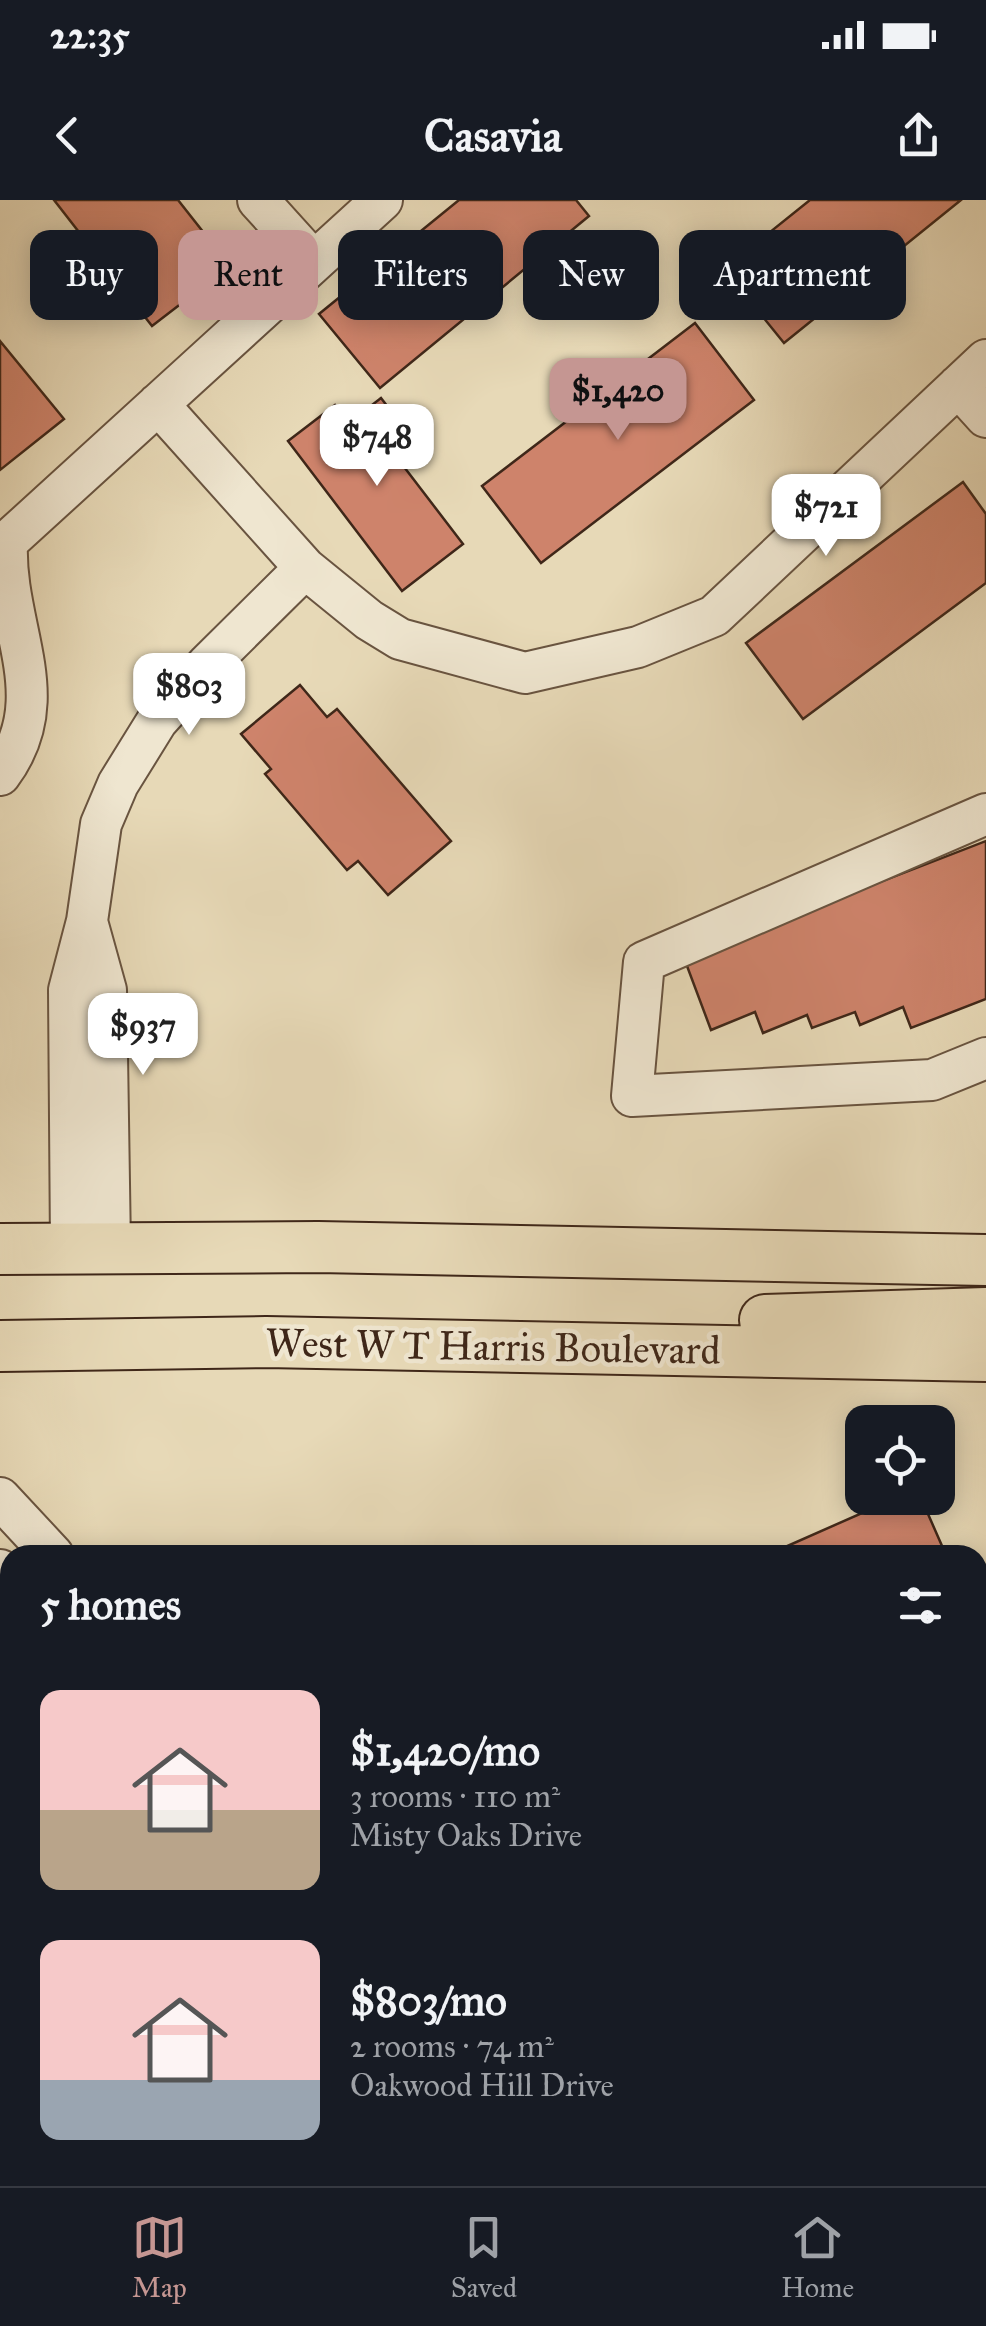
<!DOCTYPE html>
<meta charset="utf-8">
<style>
body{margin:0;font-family:"IM FELL Great Primer",serif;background:#242831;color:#f1f3f6;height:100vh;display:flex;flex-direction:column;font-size:38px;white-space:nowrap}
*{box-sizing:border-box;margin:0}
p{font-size:32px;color:#9ea1a6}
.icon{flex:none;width:55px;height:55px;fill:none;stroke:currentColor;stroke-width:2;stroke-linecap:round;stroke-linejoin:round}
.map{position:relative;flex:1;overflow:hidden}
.side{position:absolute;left:0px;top:1345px;width:988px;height:642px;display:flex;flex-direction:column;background:#171b24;border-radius:30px 30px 0 0;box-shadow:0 5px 25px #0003}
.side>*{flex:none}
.guide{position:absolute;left:30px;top:30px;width:928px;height:90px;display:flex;gap:20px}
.fabs{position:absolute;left:845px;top:1205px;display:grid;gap:20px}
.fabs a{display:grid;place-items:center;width:110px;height:110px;border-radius:20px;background:#171b24;box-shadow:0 5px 25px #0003;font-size:50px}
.price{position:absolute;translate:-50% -85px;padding:0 22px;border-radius:20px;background:#fff;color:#222;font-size:32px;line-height:65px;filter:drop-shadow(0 2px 5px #0008)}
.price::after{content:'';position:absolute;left:50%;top:60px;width:30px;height:22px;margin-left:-15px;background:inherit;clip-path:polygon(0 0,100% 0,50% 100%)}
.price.current{background:#c59692;color:#111}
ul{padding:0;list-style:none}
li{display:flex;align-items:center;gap:30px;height:250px;padding:0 40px}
li span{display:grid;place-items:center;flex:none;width:280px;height:200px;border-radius:20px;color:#555}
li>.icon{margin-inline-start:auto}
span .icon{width:120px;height:120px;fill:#fffc;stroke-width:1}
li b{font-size:42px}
h2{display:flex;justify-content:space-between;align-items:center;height:120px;padding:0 40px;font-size:42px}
.tag{padding:0 35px;border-radius:20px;background:#171b24;box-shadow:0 5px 25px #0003;font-size:35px;line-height:90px}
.tag.current{background:#c59692;color:#111}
.status{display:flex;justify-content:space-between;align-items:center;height:70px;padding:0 50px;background:#171b24;direction:ltr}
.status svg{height:28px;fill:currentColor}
header{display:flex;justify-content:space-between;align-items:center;height:130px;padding:0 40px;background:#171b24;font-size:45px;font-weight:700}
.tabs{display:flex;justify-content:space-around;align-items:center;height:140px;border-top:2px solid #363941;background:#171b24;font-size:28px;color:#9ea1a6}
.tabs a{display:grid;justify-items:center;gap:5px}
.tabs .current{color:#c59692}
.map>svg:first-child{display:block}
.building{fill:#ce836b;stroke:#3f2719;stroke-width:2.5}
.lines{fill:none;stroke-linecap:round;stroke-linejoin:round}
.minor-casing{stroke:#695440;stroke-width:44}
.major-casing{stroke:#3f2719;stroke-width:54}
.path{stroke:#3f2719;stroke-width:6;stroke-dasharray:2.5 5;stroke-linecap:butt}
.minor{stroke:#efe6d0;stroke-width:40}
.major{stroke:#e7d9b7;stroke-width:50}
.labels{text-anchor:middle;stroke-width:9;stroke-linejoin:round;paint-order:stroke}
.street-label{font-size:40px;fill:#3f2719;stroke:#efe6d0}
</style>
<div class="status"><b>22:35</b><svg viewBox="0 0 49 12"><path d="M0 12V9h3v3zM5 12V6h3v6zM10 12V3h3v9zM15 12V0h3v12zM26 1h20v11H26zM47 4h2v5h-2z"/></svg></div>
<header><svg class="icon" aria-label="back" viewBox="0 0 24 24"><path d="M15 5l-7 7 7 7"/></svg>Casavia<svg class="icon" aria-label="share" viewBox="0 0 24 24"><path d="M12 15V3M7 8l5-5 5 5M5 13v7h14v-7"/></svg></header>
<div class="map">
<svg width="986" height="1986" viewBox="0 0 986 1986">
<rect width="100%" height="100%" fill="#e7d9b7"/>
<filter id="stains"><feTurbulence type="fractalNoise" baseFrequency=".002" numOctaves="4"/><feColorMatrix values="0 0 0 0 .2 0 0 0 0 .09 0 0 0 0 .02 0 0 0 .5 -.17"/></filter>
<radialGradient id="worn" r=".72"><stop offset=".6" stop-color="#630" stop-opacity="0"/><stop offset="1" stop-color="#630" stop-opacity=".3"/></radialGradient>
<path class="building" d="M54 0H178L230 66 152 126Z
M459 0H576L589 16 380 188 319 114Z
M810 0H961L784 143 724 69Z
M695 123 754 200 541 363 482 286Z
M0 141 64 219 0 270Z
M381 198 417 245 398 259 463 344 402 391 288 241 335 205 349 223Z
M963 282 986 314V383L803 519 746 443Z
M300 485 327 517 337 509 451 641 388 695 358 661 347 670 265 574 271 569 241 534Z
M986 641V799L911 828 903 807 860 825 855 812 812 828 807 815 763 833 755 812 711 830 684 758Z
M896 1298H921L946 1355H767Z
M978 1424 986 1443V1797L978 1801Z
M496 1978H539L522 1986H501Z
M539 1978H622L626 1986H522Z"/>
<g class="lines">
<g class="minor-casing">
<path id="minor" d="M258 0 314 62
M958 186 986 217
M158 204 305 368 369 420 400 439 525 473 638 447 714 416 986 160
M0 575C58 498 3 428 7 342L382 0
M986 614 644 762 632 896 932 880 986 858
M88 725 106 790 110 1047
M71 1047 69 790 87 721 101 624 118 584 157 521 207 465 305 368
M0 1298 53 1355
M0 1370 10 1378
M0 1446 10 1445
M0 1551 10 1570
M0 1651 10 1646
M421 1978 425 1986
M660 1978 664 1986
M793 1986 796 1978"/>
</g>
<g class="major-casing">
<path id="major" d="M0 1049 318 1047 986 1060
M765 1120 986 1113
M0 1146 266 1142 986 1156"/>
</g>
<path class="path" d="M311 1978 315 1986
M333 1978 337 1986
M359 1978 364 1986"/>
<use href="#minor" class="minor"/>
<use href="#major" class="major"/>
</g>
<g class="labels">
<g class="street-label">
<text transform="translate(493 1146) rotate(1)" y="14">West W T Harris Boulevard</text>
</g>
</g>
<rect width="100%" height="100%" filter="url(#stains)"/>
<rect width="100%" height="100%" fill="url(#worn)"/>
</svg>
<div class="fabs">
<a><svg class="icon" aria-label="locate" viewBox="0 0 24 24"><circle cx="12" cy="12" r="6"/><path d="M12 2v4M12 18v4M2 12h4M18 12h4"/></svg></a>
</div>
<b class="price current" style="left:618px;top:243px">$1,420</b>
<b class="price" style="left:377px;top:289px">$748</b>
<b class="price" style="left:826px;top:359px">$721</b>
<b class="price" style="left:189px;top:538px">$803</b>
<b class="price" style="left:143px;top:878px">$937</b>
<div class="guide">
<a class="tag">Buy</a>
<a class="tag current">Rent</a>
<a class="tag">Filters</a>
<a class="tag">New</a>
<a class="tag">Apartment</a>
</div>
<section class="side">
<h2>5 homes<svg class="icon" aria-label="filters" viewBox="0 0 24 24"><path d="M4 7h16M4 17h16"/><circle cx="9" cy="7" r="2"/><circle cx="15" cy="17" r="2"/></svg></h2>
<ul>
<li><span style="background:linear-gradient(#f6c9c9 60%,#b9a48a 0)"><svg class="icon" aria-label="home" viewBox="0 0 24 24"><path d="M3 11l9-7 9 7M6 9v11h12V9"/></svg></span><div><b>$1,420/mo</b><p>3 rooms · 110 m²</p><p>Misty Oaks Drive</p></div></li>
<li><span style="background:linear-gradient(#f6c9c9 70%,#9aa5b1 0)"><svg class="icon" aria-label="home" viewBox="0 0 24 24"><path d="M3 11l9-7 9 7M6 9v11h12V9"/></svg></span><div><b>$803/mo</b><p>2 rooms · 74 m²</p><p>Oakwood Hill Drive</p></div></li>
</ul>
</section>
</div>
<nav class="tabs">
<a class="current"><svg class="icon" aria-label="map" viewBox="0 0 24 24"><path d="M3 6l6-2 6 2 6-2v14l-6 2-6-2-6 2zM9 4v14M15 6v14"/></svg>Map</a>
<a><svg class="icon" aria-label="saved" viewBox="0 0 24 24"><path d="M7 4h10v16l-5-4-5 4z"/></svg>Saved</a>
<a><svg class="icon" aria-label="home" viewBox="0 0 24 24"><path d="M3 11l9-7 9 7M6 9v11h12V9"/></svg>Home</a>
</nav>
